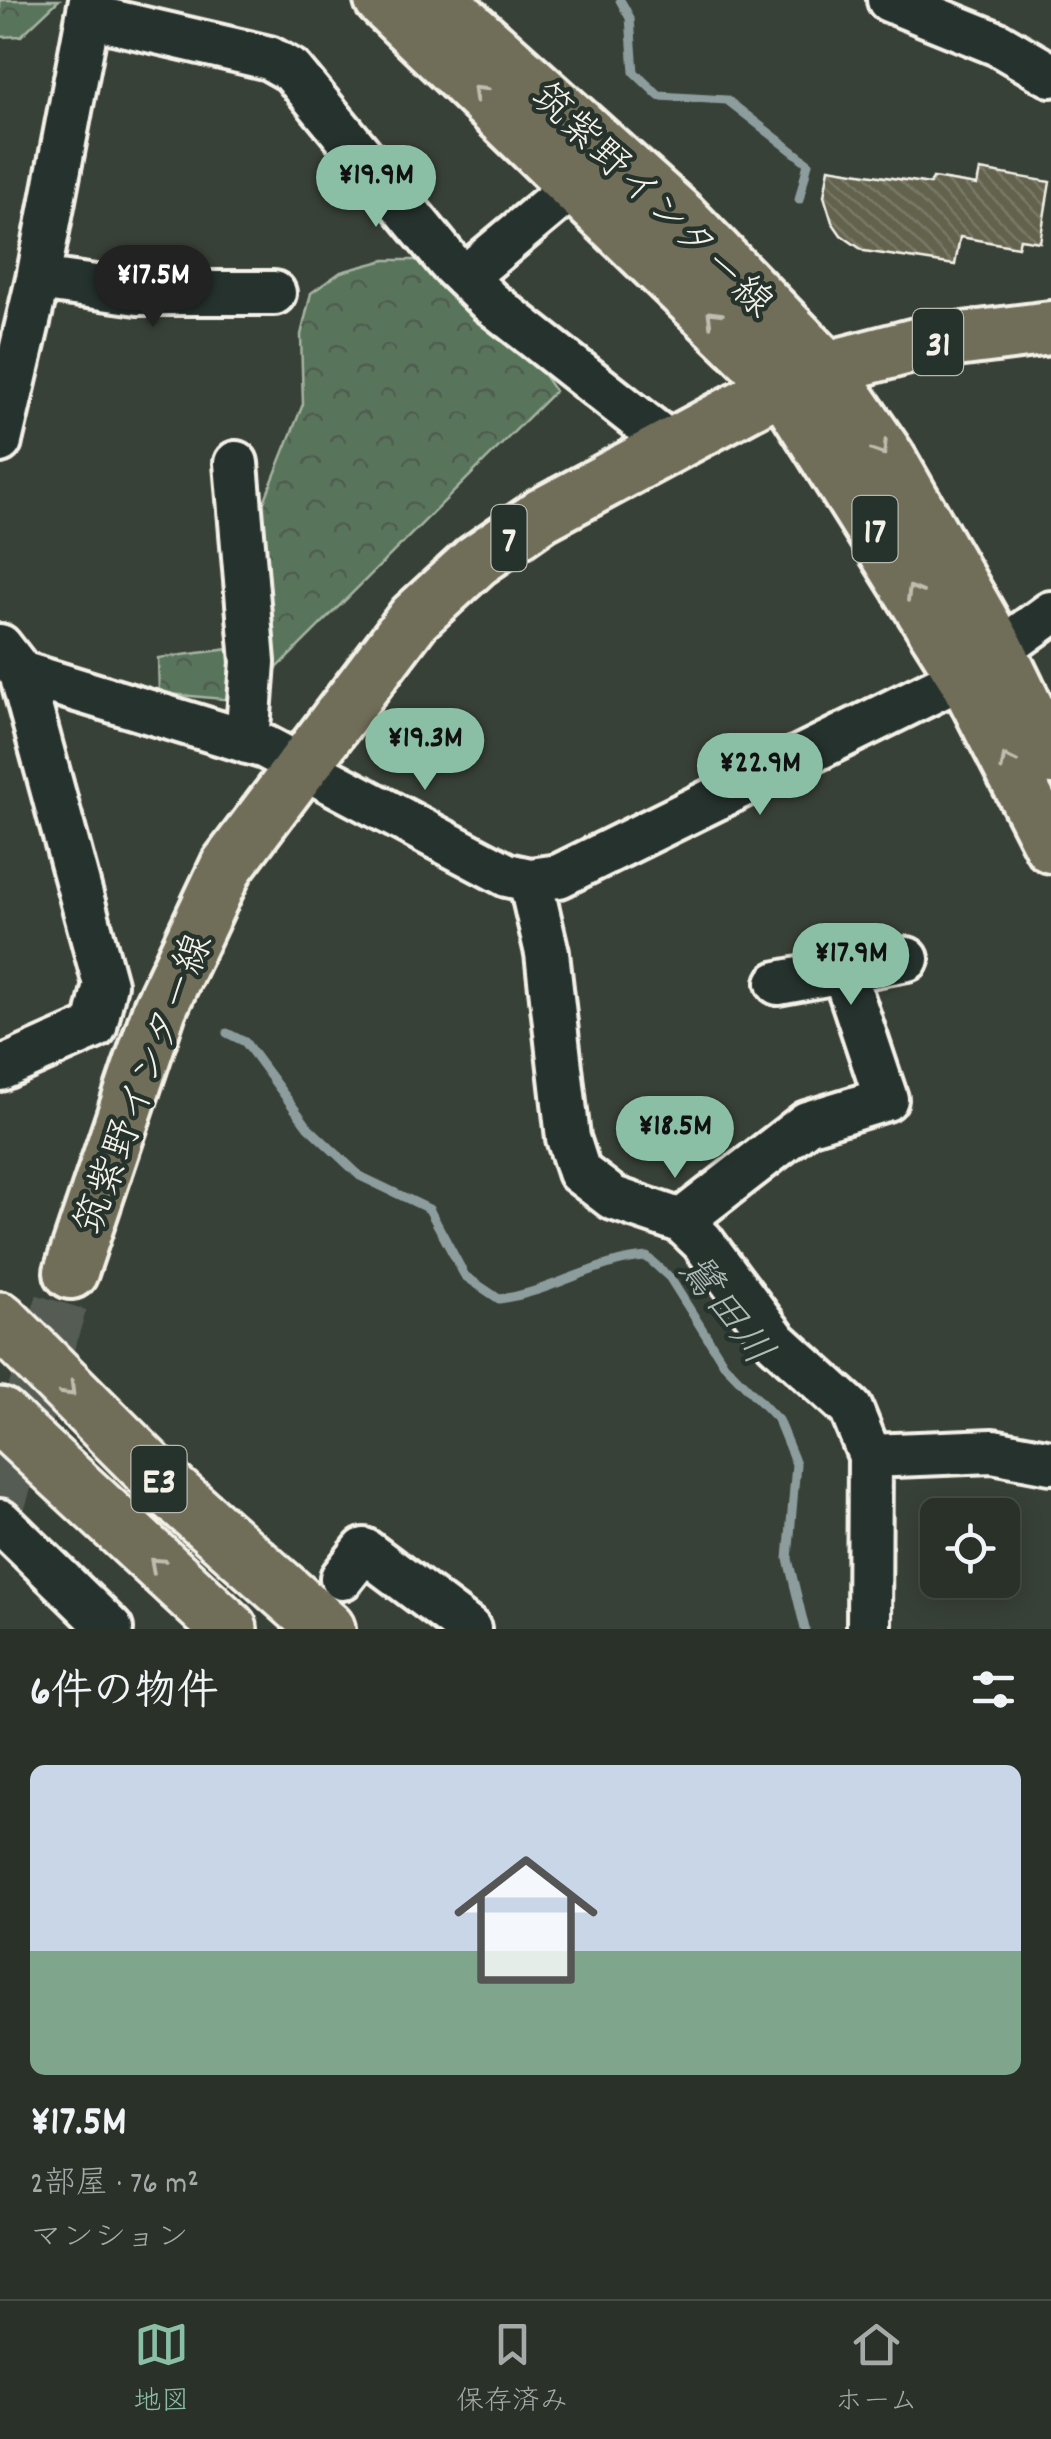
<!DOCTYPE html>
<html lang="ja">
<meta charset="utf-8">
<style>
body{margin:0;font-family:Dekko,"Klee One",sans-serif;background:#323931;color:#f1f3f6;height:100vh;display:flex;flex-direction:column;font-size:38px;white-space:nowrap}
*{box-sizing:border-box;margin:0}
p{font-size:32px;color:#a5a9a8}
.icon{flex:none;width:55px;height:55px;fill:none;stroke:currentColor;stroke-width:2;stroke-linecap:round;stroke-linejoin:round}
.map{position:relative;height:1629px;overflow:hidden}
.panel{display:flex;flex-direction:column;background:#2a3129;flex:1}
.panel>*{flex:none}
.fabs{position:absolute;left:920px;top:1498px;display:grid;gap:20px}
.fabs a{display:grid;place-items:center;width:100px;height:100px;border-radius:15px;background:#2a3129;box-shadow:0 5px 25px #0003,0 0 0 2px #464c46;font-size:50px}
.price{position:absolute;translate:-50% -85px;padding:0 22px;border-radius:35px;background:#8abfa5;color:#111;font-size:32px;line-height:65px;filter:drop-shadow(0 2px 5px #0008)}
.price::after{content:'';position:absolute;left:50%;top:60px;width:30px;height:22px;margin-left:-15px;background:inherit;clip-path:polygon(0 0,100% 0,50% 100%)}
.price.selected{background:#222;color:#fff}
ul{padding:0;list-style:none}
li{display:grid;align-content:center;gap:20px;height:530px;padding:0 30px}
li span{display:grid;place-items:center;height:310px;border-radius:15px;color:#555}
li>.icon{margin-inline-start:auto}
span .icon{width:180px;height:180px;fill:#fffc;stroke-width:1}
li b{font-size:42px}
h2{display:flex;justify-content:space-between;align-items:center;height:120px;padding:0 30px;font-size:42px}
.tabs{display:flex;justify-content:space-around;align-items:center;height:140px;border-top:2px solid #464c46;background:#2a3129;font-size:28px;color:#a5a9a8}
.tabs a{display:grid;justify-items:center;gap:5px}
.tabs .selected{color:#8abfa5}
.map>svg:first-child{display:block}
.forest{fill:url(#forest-crowns);stroke:#a6b3a2;stroke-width:2.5}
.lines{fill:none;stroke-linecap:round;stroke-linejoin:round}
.stream{stroke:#8d9d9e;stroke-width:9}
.building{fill:url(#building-back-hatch);stroke:#f4f1e8;stroke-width:2.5}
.major-tunnel{stroke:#545b52;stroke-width:52;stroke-dasharray:52 26;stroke-linecap:butt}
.minor-casing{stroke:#f4f1e8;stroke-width:50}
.major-casing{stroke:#f4f1e8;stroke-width:60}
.highway-casing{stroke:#f4f1e8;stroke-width:62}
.minor{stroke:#26332d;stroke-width:42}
.major{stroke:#706e59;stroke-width:52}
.highway{stroke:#706e59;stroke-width:55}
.oneway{stroke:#bfbdaf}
.labels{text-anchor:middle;stroke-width:9;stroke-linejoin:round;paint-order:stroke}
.shield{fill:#26332d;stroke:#b6b8b0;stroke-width:2.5}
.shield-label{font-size:38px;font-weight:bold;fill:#f4f1e8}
.street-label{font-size:40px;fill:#f4f1e8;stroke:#26332d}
.water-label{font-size:42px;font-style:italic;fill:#afb9b7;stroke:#26332d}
</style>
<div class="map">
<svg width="1051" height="1629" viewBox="0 0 1051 1629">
<defs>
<pattern id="forest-crowns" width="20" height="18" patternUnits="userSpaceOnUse" patternTransform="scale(2.5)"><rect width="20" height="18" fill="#59755b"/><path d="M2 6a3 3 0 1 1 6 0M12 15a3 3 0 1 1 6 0" fill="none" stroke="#505c4f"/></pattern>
<pattern id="building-back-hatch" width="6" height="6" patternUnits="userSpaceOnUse" patternTransform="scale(2.5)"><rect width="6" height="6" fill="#62624d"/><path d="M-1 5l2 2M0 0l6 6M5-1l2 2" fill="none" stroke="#797967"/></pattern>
</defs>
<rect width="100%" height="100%" fill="#384137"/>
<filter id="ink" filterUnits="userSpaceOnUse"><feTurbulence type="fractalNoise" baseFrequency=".01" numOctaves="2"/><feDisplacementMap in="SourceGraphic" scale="20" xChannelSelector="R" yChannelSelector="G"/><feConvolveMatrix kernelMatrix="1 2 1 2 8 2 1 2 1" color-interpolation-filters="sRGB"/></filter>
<g filter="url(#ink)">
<path class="forest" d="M0 0H59L21 36 0 37Z
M385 260H425L479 281 555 391 244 701 159 693 158 658 229 649 250 537 303 404 301 335 311 293 341 272Z"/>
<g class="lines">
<path class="stream" d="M620 0 630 18 634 72 659 96 727 100 808 163 799 200
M227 1033 245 1042 308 1127 360 1176 429 1209 465 1276 499 1299C551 1293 596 1260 647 1257L670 1278 724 1364 778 1420 796 1464 788 1559 805 1629"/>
</g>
<path class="building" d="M829 168 930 184 933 178 977 185 980 170 1050 182 1040 242 1020 239 1018 247 960 237 955 265 864 251 841 235 832 222 824 196Z"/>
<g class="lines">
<path class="major-tunnel" d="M0 1501 71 1272"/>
<g class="minor-casing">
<path id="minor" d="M889 0 998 44 1051 75
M88 16 269 58 292 71 449 262 490 302 669 443
M465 277 576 184
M38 279 138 293H274
M0 441 38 279 91 0
M236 463 253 662 247 742
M0 646 21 673 265 747 507 875 530 880 559 876 964 676 1051 613
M530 880 547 953 568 1138 579 1172 613 1198 681 1221 702 1241 776 1341 851 1409 870 1456 869 1629
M778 983 907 959
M0 1069 95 1027 105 984 21 673
M681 1221 807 1123 886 1099 844 973
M870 1456 993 1451 1051 1462
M0 1521 111 1629
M342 1578 364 1550 469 1629"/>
</g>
<g class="major-casing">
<path id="major" d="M381 0 782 386 964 676 1051 846
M440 0 682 218 827 368 888 457 999 651 1051 758
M71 1272 160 1008 227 866 414 618 476 561 542 515 782 386 827 368 916 345 1051 328"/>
</g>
<g class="highway-casing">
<path id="highway" d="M0 1320 169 1489 327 1629
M0 1416 229 1629"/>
</g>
<use href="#minor" class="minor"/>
<use href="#major" class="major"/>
<use href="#highway" class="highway"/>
</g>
<defs><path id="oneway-chevron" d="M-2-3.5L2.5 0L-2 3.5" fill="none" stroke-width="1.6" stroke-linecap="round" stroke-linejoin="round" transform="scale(2.5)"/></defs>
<g class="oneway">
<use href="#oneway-chevron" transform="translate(479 92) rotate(-136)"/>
<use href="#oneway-chevron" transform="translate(713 317) rotate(-135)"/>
<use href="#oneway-chevron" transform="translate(881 449) rotate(57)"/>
<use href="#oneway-chevron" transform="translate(913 592) rotate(-121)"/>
<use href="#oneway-chevron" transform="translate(1007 761) rotate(-117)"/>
<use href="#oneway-chevron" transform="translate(69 1390) rotate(45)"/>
<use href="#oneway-chevron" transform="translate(156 1564) rotate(-138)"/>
</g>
</g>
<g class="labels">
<g class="shield">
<rect x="913" y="309" width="50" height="66" rx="8"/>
<rect x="852.5" y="496" width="45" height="66" rx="8"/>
<rect x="491.5" y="505" width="35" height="66" rx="8"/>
<rect x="131.5" y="1446" width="55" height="66" rx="8"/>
</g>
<g class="shield-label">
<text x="938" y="355">31</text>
<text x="875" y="542">17</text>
<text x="509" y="551">7</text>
<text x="159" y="1492">E3</text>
</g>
<g class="street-label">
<text transform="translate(654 198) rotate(44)" y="14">筑紫野インター線</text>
<text transform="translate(141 1083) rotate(-69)" y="14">筑紫野インター線</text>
</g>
<g class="water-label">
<text transform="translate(728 1308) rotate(53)" y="15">鷺田川</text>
</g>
</g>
</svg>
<div class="fabs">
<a><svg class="icon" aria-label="locate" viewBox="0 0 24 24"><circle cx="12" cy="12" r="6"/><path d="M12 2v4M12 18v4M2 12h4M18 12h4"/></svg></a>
</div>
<b class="price" style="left:376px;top:230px">¥19.9M</b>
<b class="price selected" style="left:153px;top:330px">¥17.5M</b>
<b class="price" style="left:425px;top:793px">¥19.3M</b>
<b class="price" style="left:760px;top:818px">¥22.9M</b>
<b class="price" style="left:851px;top:1008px">¥17.9M</b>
<b class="price" style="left:675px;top:1181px">¥18.5M</b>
</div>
<section class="panel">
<h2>6件の物件<svg class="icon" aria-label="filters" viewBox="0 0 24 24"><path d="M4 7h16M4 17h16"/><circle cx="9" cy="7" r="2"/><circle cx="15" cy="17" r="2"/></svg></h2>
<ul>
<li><span style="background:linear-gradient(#c9d6e8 60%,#7fa58c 0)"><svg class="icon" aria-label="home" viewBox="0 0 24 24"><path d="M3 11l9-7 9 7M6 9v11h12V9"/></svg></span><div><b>¥17.5M</b><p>2部屋 · 76 m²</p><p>マンション</p></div></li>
</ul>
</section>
<nav class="tabs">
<a class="selected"><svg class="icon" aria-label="map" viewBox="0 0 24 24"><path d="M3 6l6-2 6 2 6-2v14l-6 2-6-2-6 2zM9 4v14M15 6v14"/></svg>地図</a>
<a><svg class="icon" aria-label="saved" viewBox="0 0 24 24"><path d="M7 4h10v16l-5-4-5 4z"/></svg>保存済み</a>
<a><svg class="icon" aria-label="home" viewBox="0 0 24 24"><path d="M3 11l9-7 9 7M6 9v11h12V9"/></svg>ホーム</a>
</nav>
